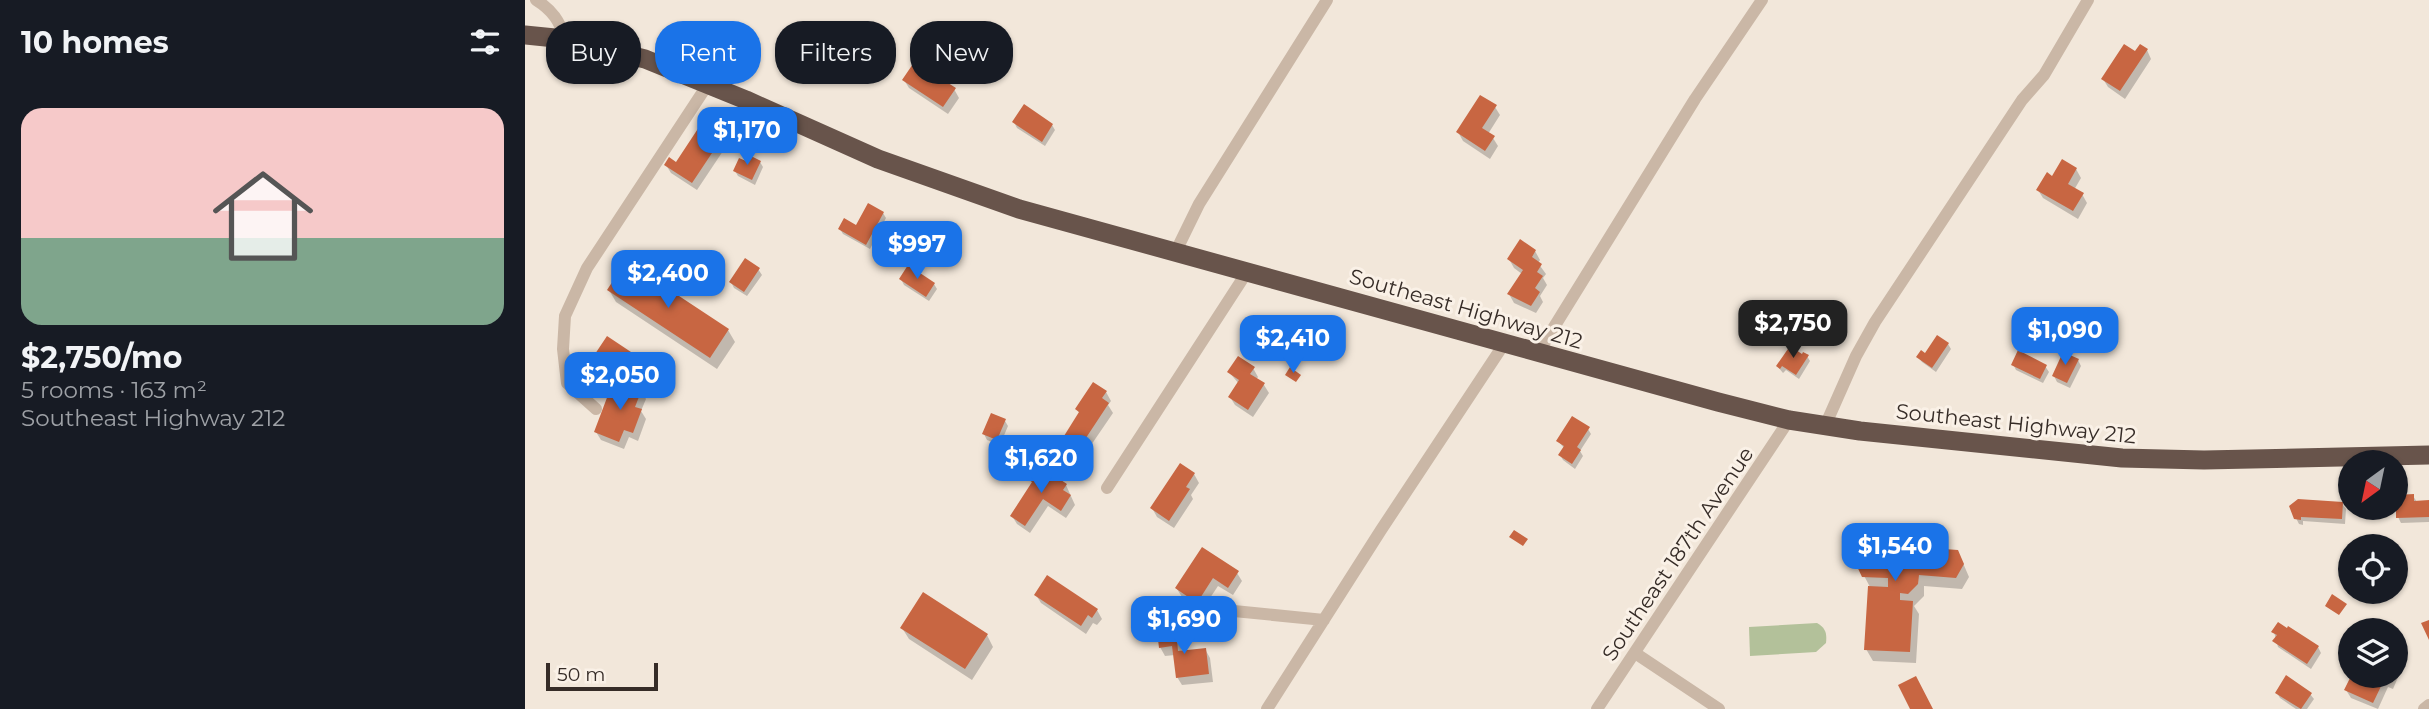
<!DOCTYPE html>
<meta charset="utf-8">
<style>
body{margin:0;font-family:Montserrat,sans-serif;background:#242831;color:#f1f3f6;height:100vh;display:flex;flex-direction:column;font-size:26px;white-space:nowrap}
*{box-sizing:border-box;margin:0}
p{font-size:23px;color:#9ea1a6}
.icon{flex:none;width:38px;height:38px;fill:none;stroke:currentColor;stroke-width:2;stroke-linecap:round;stroke-linejoin:round}
.map{position:relative;flex:1;overflow:hidden}
.panel{display:flex;flex-direction:column;background:#171b24;width:525px}
.panel>*{flex:none}
.top-card{position:absolute;left:21px;top:21px;width:665px;height:63px;display:flex;gap:14px}
.needle{width:46px;rotate:213deg}
.controls{position:absolute;left:1813px;top:450px;display:grid;gap:14px}
.controls a{display:grid;place-items:center;width:70px;height:70px;border-radius:50%;background:#171b24;box-shadow:0 2px 5px #0004;font-size:35px}
.scale{position:absolute;left:21px;bottom:18px;width:112px;box-sizing:border-box;padding-left:7px;border:4px solid #362c27;border-top:0;font-size:19px;line-height:24px;white-space:nowrap;color:#362c27;-webkit-text-stroke:5px #faf1e7;paint-order:stroke}
.price{position:absolute;translate:-50% -60px;padding:0 16px;border-radius:14px;background:#1a73e8;color:#fff;font-size:23px;line-height:46px;filter:drop-shadow(0 2px 4px #0008)}
.price::after{content:'';position:absolute;left:50%;top:42px;width:21px;height:16px;margin-left:-10px;background:inherit;clip-path:polygon(0 0,100% 0,50% 100%)}
.price.on{background:#222;color:#fff}
ul{padding:0;list-style:none}
li{display:grid;align-content:center;gap:14px;height:371px;padding:0 21px}
li span{display:grid;place-items:center;height:217px;border-radius:21px;color:#555}
li>.icon{margin-inline-start:auto}
span .icon{width:126px;height:126px;fill:#fffc;stroke-width:1}
li b{font-size:30px}
h2{display:flex;justify-content:space-between;align-items:center;height:84px;padding:0 21px;font-size:30px}
.chip{padding:0 24px;border-radius:28px;background:#171b24;box-shadow:0 2px 5px #0004;font-size:24px;line-height:63px}
.chip.on{background:#1a73e8;color:#fff}
main{display:flex;flex:1;min-height:0}
.map>svg:first-child{display:block}
.green{fill:#b3c19a}
.shadow{fill:#0003}
.building{fill:#c86642}
.lines{fill:none;stroke-linecap:round;stroke-linejoin:round}
.minor{stroke:#cab7a6;stroke-width:12}
.trunk{stroke:#68544b;stroke-width:19}
.labels{text-anchor:middle;stroke-width:6;stroke-linejoin:round;paint-order:stroke}
.street-label{font-size:21px;fill:#362c27;stroke:#faf1e7}
</style>
<main>
<section class="panel">
<h2>10 homes<svg class="icon" aria-label="filters" viewBox="0 0 24 24"><path d="M4 7h16M4 17h16"/><circle cx="9" cy="7" r="2"/><circle cx="15" cy="17" r="2"/></svg></h2>
<ul>
<li><span style="background:linear-gradient(#f6c9c9 60%,#7fa58c 0)"><svg class="icon" aria-label="home" viewBox="0 0 24 24"><path d="M3 11l9-7 9 7M6 9v11h12V9"/></svg></span><div><b>$2,750/mo</b><p>5 rooms · 163 m²</p><p>Southeast Highway 212</p></div></li>
</ul>
</section>
<div class="map">
<svg width="1904" height="709" viewBox="0 0 1904 709">
<rect width="100%" height="100%" fill="#f2e7da"/>
<path class="green" d="M1292 623C1301 628 1302 634 1301 643L1291 652 1225 656 1224 627Z"/>
<path class="shadow" d="M1622 50 1626 59 1600 99 1583 87 1578 79Z
M402 67 406 74 429 89 434 98 423 114 384 88 379 80Z
M970 107 975 115 963 134 968 138 973 146 965 159 938 141 933 132Z
M489 122 527 125 530 130 520 146 492 128Z
M199 133 204 142 172 190 146 173 141 165 152 164Z
M235 162 238 167 230 185 213 176 210 171Z
M1551 169 1556 178 1549 190 1557 194 1562 203 1553 219 1518 198 1513 190 1528 178Z
M358 213 361 218 345 249 318 234 315 229 332 227Z
M1010 251 1015 260 1013 263 1021 274 1018 278 1022 285 1015 296 1018 302 1011 313 989 303 984 294 997 274 989 268 984 259Z
M233 269 237 275 222 296 209 288 206 282Z
M376 279 409 284 412 289 404 301 379 285Z
M84 290 203 330 210 342 192 369 91 302Z
M1423 344 1426 349 1411 372 1397 362 1393 357Z
M105 354 108 359 96 378 73 363 70 358Z
M1278 356H1282L1285 361 1274 379 1261 370 1258 373 1253 367Z
M1553 360 1556 366 1545 388 1532 382 1529 376Z
M1488 364 1520 366 1524 372 1518 383 1491 370Z
M728 368 733 377 731 380 739 385 744 393 728 417 710 405 705 397 714 384 704 372Z
M116 390 121 399 116 411 121 419 113 441 104 437 99 449 76 440 71 432 90 399Z
M581 392 586 401 583 405 588 413 560 454 545 444 541 436 555 414 552 409Z
M480 421 483 426 475 445 462 440 459 434Z
M1063 429 1066 434 1055 451 1058 456 1050 469 1038 460 1035 455 1039 448 1033 441Z
M669 474 674 483 666 495 668 499 649 528 632 517 627 508Z
M506 480 541 485 550 505 541 518 523 506 505 533 492 524 487 516 508 484Z
M1888 496 1892 502H1904V522L1876 523 1873 517Z
M1817 504 1821 509 1820 524 1778 521V525L1774 524 1771 518Z
M1376 548 1438 563 1444 577 1437 589 1399 586V596L1389 606 1394 614 1391 663 1348 661 1341 649 1345 587 1336 570 1326 564 1319 552Z
M677 550 712 573 717 581 708 595 693 586 677 610 657 597 652 589Z
M511 595 572 610 577 619 572 625 568 623 561 634 516 603Z
M377 628 462 635 468 647 447 680 384 639Z
M650 630 655 639 657 652 680 649 685 658 688 682 657 685 652 677 650 655 640 656 635 647Z
M1762 631 1793 647 1796 653 1786 669 1753 647 1749 632Z
M1871 670 1874 675 1868 689 1863 687 1853 709 1826 698 1821 690 1828 676H1871Z
M1752 693 1785 694 1789 699 1782 709H1771L1755 698Z"/>
<path class="building" d="M1599 44 1610 51 1615 44 1623 49 1595 91 1576 79Z
M392 58 403 66 401 69 431 88 418 107 377 80Z
M955 95 972 105 957 128 970 136 960 151 931 132Z
M499 104 528 124 517 142 487 122Z
M180 118 201 132 167 183 139 165 144 157 151 162Z
M224 155 236 161 227 180 208 171 214 158 221 161Z
M1537 159 1552 168 1543 184 1559 193 1548 211 1511 190 1522 172 1527 176Z
M343 203 359 212 341 245 313 229 319 218 331 225Z
M995 239 1011 250 1007 257 1017 264 1012 272 1018 276 1010 288 1015 292 1006 306 982 294 998 270 982 259Z
M220 258 235 268 219 292 204 282Z
M101 261 204 329 185 358 82 290Z
M383 265 410 283 401 297 374 279Z
M1412 335 1424 343 1407 368 1391 357 1396 350 1400 353Z
M82 336 106 352 92 374 68 357Z
M769 337 782 345 776 353 764 345Z
M1265 346 1277 354 1278 352 1284 355 1271 375 1257 366 1255 369 1251 366Z
M1493 350 1522 365 1515 379 1486 365Z
M1538 352 1554 359 1542 383 1527 376Z
M713 356 730 367 725 374 740 383 723 410 703 397 714 380 702 372Z
M765 367 776 375 771 382 760 375Z
M96 380 117 389 110 407 117 409 108 433 99 430 94 442 69 432 83 395 89 396Z
M568 382 582 391 577 398 584 403 555 447 539 436 554 412 550 409Z
M466 413 481 419 472 440 457 434Z
M1047 416 1065 427 1052 447 1056 450 1047 464 1033 455 1039 446 1031 441Z
M655 463 670 473 661 487 665 489 644 521 625 508Z
M513 465 542 484 538 490 546 495 536 511 518 499 500 526 485 516 507 482 504 480Z
M1889 494V501L1904 500V517L1871 518V495Z
M1773 499 1818 502 1817 519 1776 517V520L1769 519 1764 506Z
M1333 528 1368 530 1377 546 1433 550 1439 564 1431 578 1394 575 1393 584 1383 594 1375 593V600L1388 601 1385 652 1339 650 1343 586 1363 587V578L1337 577 1329 560 1318 552V548Z
M989 530 1003 539 998 546 984 537Z
M677 547 714 571 703 588 688 578 672 603 650 588Z
M522 575 573 609 567 618 563 615 556 626 509 595Z
M398 592 463 634 440 669 375 628Z
M1807 594 1822 604 1814 615 1800 606Z
M1904 620V640L1896 623Z
M1753 622 1762 628 1763 626 1794 646 1782 664 1747 641 1752 635 1746 632Z
M651 629 653 651 681 648 684 674 651 678 647 646 634 648 632 631Z
M1761 675 1787 693 1776 709 1750 693Z
M1391 676 1408 709H1385L1373 685Z
M1826 676H1866L1863 682 1859 680 1848 703 1819 690Z"/>
<g class="lines">
<path class="minor" d="M11 0C27 10 35 21 40 39
M650 253 674 204 802 0
M1013 353 1170 99 1237 0
M71 409 42 383 38 349 40 316 62 268 183 84
M1300 426 1331 356 1350 322 1497 100 1519 75 1563 0
M582 488 722 272
M680 613 709 611 799 620
M1110 653 1194 709
M742 709 856 530 979 344
M1072 709 1264 420
M1899 709 1904 705"/>
<path class="trunk" d="M0 35 40 39 120 59 221 100 353 159 494 209 1193 402 1264 420 1335 431 1597 458 1679 460 1904 455"/>
</g>
<g class="labels">
<g class="street-label">
<text transform="translate(941 309) rotate(16)" y="7">Southeast Highway 212</text>
<text transform="translate(1491 424) rotate(6)" y="7">Southeast Highway 212</text>
<text transform="translate(1153 554) rotate(-56)" y="7">Southeast 187th Avenue</text>
</g>
</g>
</svg>
<div class="controls">
<a><svg class="needle" viewBox="-14 -14 28 28"><path d="M0-13l5 13h-10z" fill="#e53935"/><path d="M0 13l5-13h-10z" fill="#9ea1a6"/></svg></a>
<a><svg class="icon" aria-label="locate" viewBox="0 0 24 24"><circle cx="12" cy="12" r="6"/><path d="M12 2v4M12 18v4M2 12h4M18 12h4"/></svg></a>
<a><svg class="icon" aria-label="layers" viewBox="0 0 24 24"><path d="M12 4l9 5-9 5-9-5zM3 14l9 5 9-5"/></svg></a>
</div>
<div class="scale">50 m</div>
<b class="price" style="left:222px;top:167px">$1,170</b>
<b class="price" style="left:392px;top:281px">$997</b>
<b class="price" style="left:143px;top:310px">$2,400</b>
<b class="price on" style="left:1268px;top:360px">$2,750</b>
<b class="price" style="left:1540px;top:367px">$1,090</b>
<b class="price" style="left:768px;top:375px">$2,410</b>
<b class="price" style="left:95px;top:412px">$2,050</b>
<b class="price" style="left:516px;top:495px">$1,620</b>
<b class="price" style="left:1370px;top:583px">$1,540</b>
<b class="price" style="left:659px;top:656px">$1,690</b>
<div class="top-card">
<a class="chip">Buy</a>
<a class="chip on">Rent</a>
<a class="chip">Filters</a>
<a class="chip">New</a>
</div>
</div>
</main>
